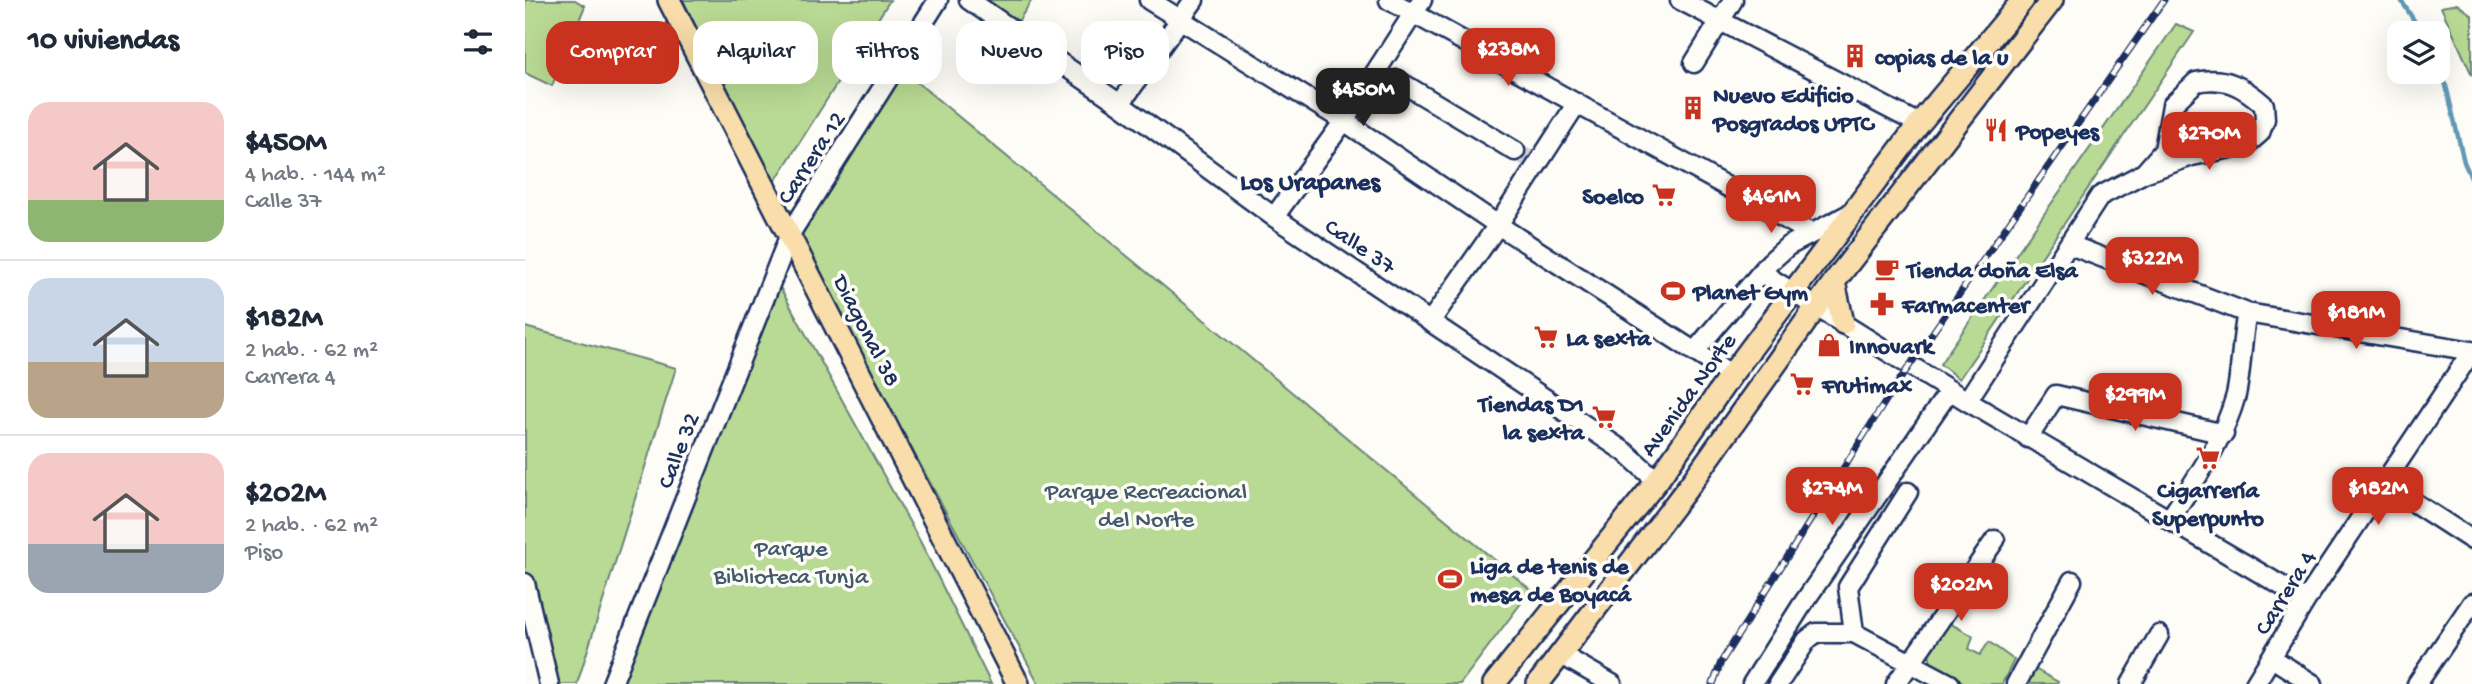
<!DOCTYPE html>
<html lang="es">
<meta charset="utf-8">
<style>
body{margin:0;font-family:"Gochi Hand",sans-serif;background:#f2f2f3;color:#1f2937;height:100vh;display:flex;flex-direction:column;font-size:26px;white-space:nowrap}
*{box-sizing:border-box;margin:0}
p{font-size:23px;color:#747a83}
.icon{flex:none;width:38px;height:38px;fill:none;stroke:currentColor;stroke-width:2;stroke-linecap:round;stroke-linejoin:round}
.map{position:relative;flex:1;overflow:hidden}
.details{display:flex;flex-direction:column;background:#fff;width:525px}
.details>*{flex:none}
.hud{position:absolute;left:21px;top:21px;width:665px;height:63px;display:flex;gap:14px}
.buttons{position:absolute;left:1862px;top:21px;display:grid;gap:14px}
.buttons a{display:grid;place-items:center;width:63px;height:63px;border-radius:14px;background:#fff;box-shadow:0 7px 28px #0002;font-size:35px}
.price{position:absolute;translate:-50% -60px;padding:0 16px;border-radius:14px;background:#c8321e;color:#fff;font-size:23px;line-height:46px;filter:drop-shadow(0 2px 4px #0008)}
.price::after{content:'';position:absolute;left:50%;top:42px;width:21px;height:16px;margin-left:-10px;background:inherit;clip-path:polygon(0 0,100% 0,50% 100%)}
.price.active{background:#222;color:#fff}
ul{padding:0;list-style:none}
li{display:flex;align-items:center;gap:21px;height:175px;padding:0 28px}
li+li{border-top:2px solid #e0e1e3}
li span{display:grid;place-items:center;flex:none;width:196px;height:140px;border-radius:21px;color:#555}
li>.icon{margin-inline-start:auto}
span .icon{width:84px;height:84px;fill:#fffc;stroke-width:1}
li b{font-size:30px}
h2{display:flex;justify-content:space-between;align-items:center;height:84px;padding:0 28px;font-size:30px}
.tag{padding:0 24px;border-radius:21px;background:#fff;box-shadow:0 7px 28px #0002;font-size:24px;line-height:63px}
.tag.active{background:#c8321e;color:#fff}
main{display:flex;flex:1;min-height:0}
.map>svg:first-child{display:block}
.green{fill:#b9da94;stroke:#6a8479;stroke-width:2}
.lines{fill:none;stroke-linecap:round;stroke-linejoin:round}
.stream{stroke:#6198b4;stroke-width:4.5}
.minor-tunnel{stroke:#d0d3d8;stroke-width:18;stroke-dasharray:18 9;stroke-linecap:butt}
.minor-casing{stroke:#1b2f5e;stroke-width:23}
.major-casing{stroke:#1b2f5e;stroke-width:26}
.minor{stroke:#fdfcf7;stroke-width:18}
.major{stroke:#f9deab;stroke-width:21}
.rail-casing{stroke:#1b2f5e;stroke-width:7}
.rail{stroke:#fdfcf7;stroke-width:4.5;stroke-dasharray:13;stroke-linecap:butt}
.labels{text-anchor:middle;stroke-width:7;stroke-linejoin:round;paint-order:stroke}
.poi-label{font-size:24px;font-weight:bold;fill:#1b2f5e;stroke:#fdfcf7;text-anchor:start}
.street-label{font-size:24px;fill:#1b2f5e;stroke:#fdfcf7}
.park-label{font-size:24px;fill:#425a6c;stroke:#fdfcf7}
.neighbourhood-label{font-size:26px;font-weight:bold;fill:#1b2f5e;stroke:#fdfcf7}
</style>
<main>
<section class="details">
<h2>10 viviendas<svg class="icon" aria-label="filters" viewBox="0 0 24 24"><path d="M4 7h16M4 17h16"/><circle cx="9" cy="7" r="2"/><circle cx="15" cy="17" r="2"/></svg></h2>
<ul>
<li><span style="background:linear-gradient(#f6c9c9 70%,#8fb573 0)"><svg class="icon" aria-label="home" viewBox="0 0 24 24"><path d="M3 11l9-7 9 7M6 9v11h12V9"/></svg></span><div><b>$450M</b><p>4 hab. · 144 m²</p><p>Calle 37</p></div></li>
<li><span style="background:linear-gradient(#c9d6e8 60%,#b9a48a 0)"><svg class="icon" aria-label="home" viewBox="0 0 24 24"><path d="M3 11l9-7 9 7M6 9v11h12V9"/></svg></span><div><b>$182M</b><p>2 hab. · 62 m²</p><p>Carrera 4</p></div></li>
<li><span style="background:linear-gradient(#f6c9c9 65%,#9aa5b1 0)"><svg class="icon" aria-label="home" viewBox="0 0 24 24"><path d="M3 11l9-7 9 7M6 9v11h12V9"/></svg></span><div><b>$202M</b><p>2 hab. · 62 m²</p><p>Piso</p></div></li>
</ul>
</section>
<div class="map">
<svg width="1947" height="684" viewBox="0 0 1947 684">
<rect width="100%" height="100%" fill="#fdfcf7"/>
<filter id="ink" filterUnits="userSpaceOnUse"><feTurbulence type="fractalNoise" baseFrequency=".0143" numOctaves="2"/><feDisplacementMap in="SourceGraphic" scale="14" xChannelSelector="R" yChannelSelector="G"/><feConvolveMatrix kernelMatrix="1 2 1 2 8 2 1 2 1" color-interpolation-filters="sRGB"/></filter>
<g filter="url(#ink)">
<path class="green" d="M0 0H50L60 6 27 86 0 73Z
M158 0H365L247 186Z
M457 0H507L490 26Z
M1932 4 1947 15V75L1916 7Z
M1651 24 1669 32 1434 379 1415 364Z
M376 69 1006 590 935 684H514L269 231 295 205Z
M247 273 396 543 466 684H87Z
M0 327 151 368 52 684H33L0 575Z
M1424 623 1448 636 1444 649 1455 655 1464 642 1489 660 1477 684H1441L1406 662 1403 649Z
M1508 668 1533 682 1532 684H1498Z"/>
<g class="lines">
<path class="stream" d="M1876 0 1897 33
M1913 64 1919 77 1939 162 1947 180"/>
<path class="minor-tunnel" d="M990 151 1004 159"/>
<g class="minor-casing">
<path id="minor" d="M444 0 595 104 749 217 1100 452 1132 481
M624 0 819 121 973 225 1206 375
M864 0 1286 233
M1155 0 1394 124
M1169 63 1208 0
M872 80 990 151
M595 104 669 0
M749 217 819 121 897 0
M1545 245 1722 313 1947 351
M1237 273 1442 401 1781 600
M905 322 973 225 1052 103
M1170 351 1245 262 1263 246 1328 212
M1442 401 1575 196 1619 173 1667 156 1721 145 1735 133 1740 119 1739 105C1718 86 1700 76 1671 82L1647 105 1639 150 1619 173
M1503 438 1531 395 1699 434
M1859 483 1947 540
M1644 520C1670 480 1698 442 1711 395 1717 368 1716 340 1722 313
M0 583 24 684
M1329 633 1323 587 1383 492
M1035 654 1087 684
M1747 658 1788 684
M87 684 265 234 413 0
M1227 684 1277 605 1425 390
M1253 684 1282 640 1291 633H1329L1425 684
M1371 684 1470 540
M1491 684 1547 581
M1606 684 1634 635
M1730 684 1781 600 1947 351
M1892 684 1947 603"/>
</g>
<g class="major-casing">
<path id="major" d="M144 0 493 684
M1309 282 1318 323
M969 684 1132 481 1206 375 1394 124 1498 0
M1013 684 1167 482 1309 282 1527 0"/>
</g>
<use href="#minor" class="minor"/>
<use href="#major" class="major"/>
<g class="rail-casing">
<path id="rail" d="M1188 684 1196 662 1367 391 1639 0"/>
</g>
<use href="#rail" class="rail"/>
</g>
</g>
<defs>
<g id="building-bare" transform="scale(1.89)"><path d="M-4-6H4V6H1V3H-1V6H-4ZM-2.5-4.3h1.7v1.8h-1.7ZM.8-4.3h1.7v1.8H.8ZM-2.5-1h1.7V.8h-1.7ZM.8-1h1.7V.8H.8Z" fill="#c8321e" stroke="#fdfcf7" stroke-width="2.5" paint-order="stroke"/></g>
<g id="restaurant-bare" transform="scale(1.89)"><path d="M-5-6h1v4h1v-4h1v4h1v-4h1v5L-1.5 .5V6h-2V.5L-5-1ZM5-6V6H3V1.5H1.5Q1.5-4 5-6Z" fill="#c8321e" stroke="#fdfcf7" stroke-width="2.5" paint-order="stroke"/></g>
<g id="supermarket-bare" transform="scale(1.89)"><path d="M-6-5.5h2.5l.6 2H6L4.5 2H-2.5L-4.4-4H-6ZM-1.5 3.2a1.3 1.3 0 1 0 .1 0ZM3 3.2a1.3 1.3 0 1 0 .1 0Z" fill="#c8321e" stroke="#fdfcf7" stroke-width="2.5" paint-order="stroke"/></g>
<g id="cafe-bare" transform="scale(1.89)"><path d="M-5.5-4.5H6V0H3Q3 3.5 0 3.5H-2.5Q-5.5 3.5-5.5 0ZM3-3.2v2h1.7v-2ZM-6 4.5H4V6H-6Z" fill="#c8321e" stroke="#fdfcf7" stroke-width="2.5" paint-order="stroke"/></g>
<g id="stadium-bare" transform="scale(1.89)"><path d="M0-5a6.5 5 0 1 0 0 10a6.5 5 0 1 0 0-10ZM-3.5-1.8h7v3.6h-7Z" fill="#c8321e" stroke="#fdfcf7" stroke-width="2.5" paint-order="stroke"/></g>
<g id="pharmacy-bare" transform="scale(1.89)"><path d="M-2-6h4v4h4v4h-4v4h-4v-4h-4v-4h4Z" fill="#c8321e" stroke="#fdfcf7" stroke-width="2.5" paint-order="stroke"/></g>
<g id="shop-bare" transform="scale(1.89)"><path d="M-5-2.5h2.3a2.7 3.5 0 0 1 5.4 0H5L5.5 6h-11ZM-1.5-2.5h3a1.5 2.3 0 0 0-3 0Z" fill="#c8321e" stroke="#fdfcf7" stroke-width="2.5" paint-order="stroke"/></g>
</defs>
<g fill-rule="evenodd">
<use href="#building-bare" x="1330" y="56"/>
<use href="#building-bare" x="1168" y="108"/>
<use href="#restaurant-bare" x="1471" y="130"/>
<use href="#supermarket-bare" x="1139" y="195"/>
<use href="#cafe-bare" x="1362" y="269"/>
<use href="#stadium-bare" x="1148" y="291"/>
<use href="#pharmacy-bare" x="1357" y="304"/>
<use href="#supermarket-bare" x="1021" y="337"/>
<use href="#shop-bare" x="1304" y="345"/>
<use href="#supermarket-bare" x="1277" y="384"/>
<use href="#supermarket-bare" x="1079" y="417"/>
<use href="#supermarket-bare" x="1683" y="458"/>
<use href="#stadium-bare" x="925" y="579"/>
</g>
<g class="labels">
<g class="poi-label">
<text x="1350" y="64">copias de la u</text>
<text x="1188" y="102">Nuevo Edificio<tspan x="1188" dy="28">Posgrados UPTC</tspan></text>
<text x="1491" y="138">Popeyes</text>
<text x="1119" y="203" text-anchor="end">Soelco</text>
<text x="1382" y="277">Tienda doña Elsa</text>
<text x="1168" y="299">Planet Gym</text>
<text x="1377" y="312">Farmacenter</text>
<text x="1041" y="345">La sexta</text>
<text x="1324" y="353">Innovark</text>
<text x="1297" y="392">Frutimax</text>
<text x="1059" y="411" text-anchor="end">Tiendas D1<tspan x="1059" dy="28">la sexta</tspan></text>
<text x="1683" y="497" text-anchor="middle">Cigarrería<tspan x="1683" dy="28">Superpunto</tspan></text>
<text x="945" y="573">Liga de tenis de<tspan x="945" dy="28">mesa de Boyacá</tspan></text>
</g>
<g class="street-label">
<text transform="translate(285 157) rotate(-57)" y="8">Carrera 12</text>
<text transform="translate(836 245) rotate(34)" y="8">Calle 37</text>
<text transform="translate(343 330) rotate(63)" y="8">Diagonal 38</text>
<text transform="translate(1162 394) rotate(-54)" y="8">Avenida Norte</text>
<text transform="translate(152 450) rotate(-69)" y="8">Calle 32</text>
<text transform="translate(1759 592) rotate(-58)" y="8">Carrera 4</text>
</g>
<g class="park-label">
<text x="621" y="498">Parque Recreacional<tspan x="621" dy="28">del Norte</tspan></text>
<text x="266" y="555">Parque<tspan x="266" dy="28">Biblioteca Tunja</tspan></text>
</g>
<g class="neighbourhood-label">
<text x="785" y="189">Los Urapanes</text>
</g>
</g>
</svg>
<div class="buttons">
<a><svg class="icon" aria-label="layers" viewBox="0 0 24 24"><path d="M12 4l9 5-9 5-9-5zM3 14l9 5 9-5"/></svg></a>
</div>
<b class="price" style="left:983px;top:88px">$238M</b>
<b class="price active" style="left:838px;top:128px">$450M</b>
<b class="price" style="left:1684px;top:172px">$270M</b>
<b class="price" style="left:1246px;top:235px">$461M</b>
<b class="price" style="left:1627px;top:297px">$322M</b>
<b class="price" style="left:1831px;top:351px">$181M</b>
<b class="price" style="left:1610px;top:433px">$299M</b>
<b class="price" style="left:1307px;top:527px">$274M</b>
<b class="price" style="left:1853px;top:527px">$182M</b>
<b class="price" style="left:1436px;top:623px">$202M</b>
<div class="hud">
<a class="tag active">Comprar</a>
<a class="tag">Alquilar</a>
<a class="tag">Filtros</a>
<a class="tag">Nuevo</a>
<a class="tag">Piso</a>
</div>
</div>
</main>
